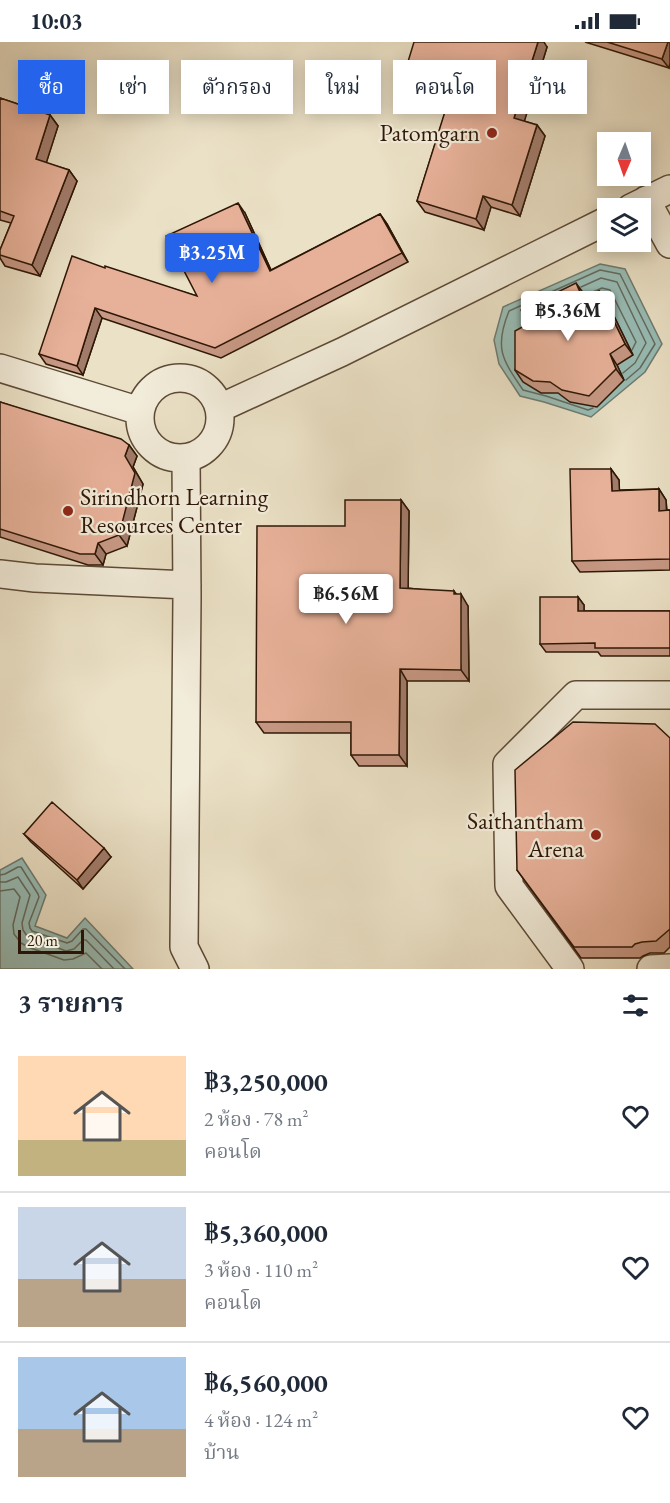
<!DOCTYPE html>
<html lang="th">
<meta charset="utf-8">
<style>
body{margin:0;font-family:"EB Garamond","Noto Serif Thai",serif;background:#f2f2f3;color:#1f2937;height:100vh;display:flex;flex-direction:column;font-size:22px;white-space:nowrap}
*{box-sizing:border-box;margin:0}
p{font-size:20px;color:#747a83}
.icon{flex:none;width:33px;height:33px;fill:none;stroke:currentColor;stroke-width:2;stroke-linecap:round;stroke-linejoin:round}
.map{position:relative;height:927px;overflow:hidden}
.details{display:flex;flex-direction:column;background:#fff;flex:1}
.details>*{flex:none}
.banner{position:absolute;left:18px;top:18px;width:634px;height:54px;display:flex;gap:12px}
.needle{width:39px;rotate:182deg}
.fabs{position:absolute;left:597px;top:90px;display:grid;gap:12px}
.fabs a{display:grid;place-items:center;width:54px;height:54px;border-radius:0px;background:#fff;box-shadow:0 3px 15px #0003;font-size:30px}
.scale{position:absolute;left:18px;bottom:15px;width:66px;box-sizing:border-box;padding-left:6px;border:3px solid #2e1706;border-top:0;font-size:16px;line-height:21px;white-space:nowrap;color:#2e1706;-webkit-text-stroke:4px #f2ecda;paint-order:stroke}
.price{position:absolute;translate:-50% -51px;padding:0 14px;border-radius:6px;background:#fff;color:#222;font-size:20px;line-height:39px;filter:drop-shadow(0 2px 3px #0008)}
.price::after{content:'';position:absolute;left:50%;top:36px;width:18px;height:14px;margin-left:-9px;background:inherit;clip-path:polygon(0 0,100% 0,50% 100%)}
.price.selected{background:#2563eb;color:#fff}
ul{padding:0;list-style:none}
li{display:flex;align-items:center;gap:18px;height:150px;padding:0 18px}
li+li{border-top:2px solid #e0e1e3}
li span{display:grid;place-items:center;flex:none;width:168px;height:120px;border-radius:0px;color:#555}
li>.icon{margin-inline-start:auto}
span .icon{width:72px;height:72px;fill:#fffc;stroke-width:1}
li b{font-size:26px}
h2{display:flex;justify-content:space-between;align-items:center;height:72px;padding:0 18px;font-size:26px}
.chip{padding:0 21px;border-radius:0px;background:#fff;box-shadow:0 3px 15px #0003;font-size:21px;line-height:54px}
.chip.selected{background:#2563eb;color:#fff}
.status{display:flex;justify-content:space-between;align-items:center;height:42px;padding:0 30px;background:#fff;direction:ltr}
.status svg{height:16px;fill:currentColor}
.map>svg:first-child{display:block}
.water{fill:#98bdb6;stroke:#6e7b70;stroke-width:1.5}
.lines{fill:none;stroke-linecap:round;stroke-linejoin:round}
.shore{stroke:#636a5e;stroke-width:1.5}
.minor-casing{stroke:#5d4a36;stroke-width:30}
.minor{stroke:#f2ecda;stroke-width:27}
.wall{fill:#c79884;stroke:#2e1706;stroke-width:1.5}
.shaded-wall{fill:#a27c6b;stroke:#2e1706;stroke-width:1.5}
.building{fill:#e7b199;stroke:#2e1706;stroke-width:1.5}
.poi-dot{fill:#8f2418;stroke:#f2ecda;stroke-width:2}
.labels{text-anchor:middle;stroke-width:4.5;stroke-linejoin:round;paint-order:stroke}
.poi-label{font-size:24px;fill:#2e1706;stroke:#f2ecda;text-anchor:end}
</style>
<div class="status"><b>10:03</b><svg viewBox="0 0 49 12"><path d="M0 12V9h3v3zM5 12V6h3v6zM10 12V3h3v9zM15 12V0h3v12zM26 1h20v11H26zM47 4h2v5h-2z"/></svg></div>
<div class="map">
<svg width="670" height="927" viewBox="0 0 670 927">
<rect width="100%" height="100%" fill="#ebe1c6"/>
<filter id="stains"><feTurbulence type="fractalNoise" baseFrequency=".00333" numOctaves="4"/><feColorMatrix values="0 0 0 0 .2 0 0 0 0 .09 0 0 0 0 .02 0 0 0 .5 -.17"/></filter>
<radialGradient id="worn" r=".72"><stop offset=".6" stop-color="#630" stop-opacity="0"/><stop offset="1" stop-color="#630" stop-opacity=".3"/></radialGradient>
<path class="water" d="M600 222 625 227 662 302 645 330 591 375 544 360 520 354 499 322 494 298 503 265Z
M22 816 46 853 35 884 67 896 85 876 133 927H0V828Z"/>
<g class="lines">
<path class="shore" d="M581 245 601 236 617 240 646 301 635 321 623 331
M586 253 602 246 610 248 636 300 632 308
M593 366 588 368 546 354 523 348C502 317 494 306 509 269L600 228 620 232 655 302 640 326 626 338
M0 833 5 832 18 825H21L38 852 39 855 29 881 30 886 32 889 67 901 72 899 83 887H86L125 927
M0 840H6L18 835 30 853 22 881 23 888 27 894 66 909 74 907 83 898H86L114 927
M0 849 14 847 20 855 13 883 14 892 21 901 28 905 64 918 73 917 86 911 102 927"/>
<g class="minor-casing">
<path id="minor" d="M646 158 670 202
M631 166 670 147
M0 326 140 369
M140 376a40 40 0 1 1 80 0a40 40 0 1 1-80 0Z
M220 366 342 310 608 178
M186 416 187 554 184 905 195 927
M0 532 35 536 187 543
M570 927 509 844 507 722 576 653H670
M651 927 670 926"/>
</g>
<use href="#minor" class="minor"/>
</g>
<path class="wall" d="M585 0H670V21L669 26Z
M547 5 524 79 537 83 545 94 520 174 491 165 484 188 425 170 417 159 446 68 408 57 400 46Z
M0 56 50 73 58 84 46 121 69 128 77 139 40 234 5 224 0 216V208L11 181 0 178Z
M245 171 271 228 380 172 387 182 408 220 221 316 102 276 83 333 46 322 39 312 105 226 197 254Z
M599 249 607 260 633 313 617 323 624 338 597 365 570 360 558 351H541L523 340 515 328 528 282 584 252 585 256Z
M0 360 129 403 137 414 133 425 143 442 127 504 106 512 103 523H88L0 495Z
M611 427 619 438V448L659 447 666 458 667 468H670V528L580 530 572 519Z
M401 458 409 469 408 546 456 552 468 564 469 639H407V724H359L351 713V691H264L256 680Z
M578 555 584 563V569H670V614H601L598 610H546L540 602Z
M670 696V905L664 911H650L643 914 640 916H581L517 828Z
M24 792 111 815 83 847 31 800Z"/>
<path class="shaded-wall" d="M538 0H544L547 5 522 87 514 76Z
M668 0H670V21L669 26 662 17Z
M50 73 58 84 44 128 36 117Z
M537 83 545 94 520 174 512 163Z
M69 128 77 139 40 234 32 223Z
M483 154 491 165 484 188 476 177Z
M238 161 245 171 276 239 270 229Z
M380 172 387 182 408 220 402 211Z
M576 241 584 252 591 268 583 257Z
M599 249 607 260 633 313 625 302Z
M95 266 102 276 83 333 77 324Z
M610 312 617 323 624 338 616 327Z
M129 403 137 414 133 425 143 442 127 504 119 493 125 414Z
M611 427 619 438 620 460 612 449Z
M659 447 666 458 667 480 659 469Z
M401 458 409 469 408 557 400 546Z
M98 501 106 512 103 523 95 512Z
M454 549 461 558V552L468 564 469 639 461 628Z
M578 555 584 563V577L578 569Z
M400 627 407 639V724L399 713Z
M104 806 111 815 83 847 77 838Z"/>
<path class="building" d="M414 0H538L514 76 537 83 512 163 483 154 476 177 417 159 448 60 400 46Z
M607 0H668L662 17Z
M0 56 50 73 36 117 69 128 32 223 0 213V208L14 174 0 169Z
M238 161 270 229 380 172 402 211 215 306 95 266 77 324 39 312 72 214 105 226V224L197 254 166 194Z
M576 241 583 257 599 249 625 302 610 312 616 327 589 354 562 348 550 340 533 339 515 328V289L528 282 521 268Z
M0 360 121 397 129 403 125 414 135 431 119 493 98 501 95 512H80L0 487Z
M570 427H611L612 449 659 447V469L670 468V517L572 519Z
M345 458H401L400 546 454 549V552H461V628L400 627 399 713H351V680H256L257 484H345Z
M540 555H578V569H670V606H595V601L540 602Z
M573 680 655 682 670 696V887L656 899 642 900 635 902 632 905H574L517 828 515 728Z
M52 760 104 806 77 838 24 792Z"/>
<g class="poi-dot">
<circle cx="492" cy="91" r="6"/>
<circle cx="68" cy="469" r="6"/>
<circle cx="596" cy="793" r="6"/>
</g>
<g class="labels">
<g class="poi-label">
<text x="480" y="99">Patomgarn</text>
<text x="80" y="463" text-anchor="start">Sirindhorn Learning<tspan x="80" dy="28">Resources Center</tspan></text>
<text x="584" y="787">Saithantham<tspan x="584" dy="28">Arena</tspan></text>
</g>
</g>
<rect width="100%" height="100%" filter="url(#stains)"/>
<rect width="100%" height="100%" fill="url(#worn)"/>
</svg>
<div class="fabs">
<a><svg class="needle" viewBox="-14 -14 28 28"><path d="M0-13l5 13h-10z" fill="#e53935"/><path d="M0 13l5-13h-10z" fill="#747a83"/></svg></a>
<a><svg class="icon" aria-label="layers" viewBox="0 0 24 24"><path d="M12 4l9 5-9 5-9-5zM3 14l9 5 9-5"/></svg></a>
</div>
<div class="scale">20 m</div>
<b class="price selected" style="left:212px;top:242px">฿3.25M</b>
<b class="price" style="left:568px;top:300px">฿5.36M</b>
<b class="price" style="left:346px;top:583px">฿6.56M</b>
<div class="banner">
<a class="chip selected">ซื้อ</a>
<a class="chip">เช่า</a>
<a class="chip">ตัวกรอง</a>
<a class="chip">ใหม่</a>
<a class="chip">คอนโด</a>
<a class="chip">บ้าน</a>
</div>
</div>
<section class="details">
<h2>3 รายการ<svg class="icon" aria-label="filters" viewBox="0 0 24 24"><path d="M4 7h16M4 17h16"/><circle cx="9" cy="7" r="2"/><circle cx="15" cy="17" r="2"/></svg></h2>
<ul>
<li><span style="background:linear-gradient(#ffd9b3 70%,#c2b280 0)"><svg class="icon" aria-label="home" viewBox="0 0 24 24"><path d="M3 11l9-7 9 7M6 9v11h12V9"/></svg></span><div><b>฿3,250,000</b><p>2 ห้อง · 78 m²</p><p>คอนโด</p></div><svg class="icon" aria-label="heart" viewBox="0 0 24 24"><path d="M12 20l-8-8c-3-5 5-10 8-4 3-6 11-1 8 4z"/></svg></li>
<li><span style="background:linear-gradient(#c9d6e8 60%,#b9a48a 0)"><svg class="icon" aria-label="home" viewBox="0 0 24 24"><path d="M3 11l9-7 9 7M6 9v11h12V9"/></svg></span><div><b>฿5,360,000</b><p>3 ห้อง · 110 m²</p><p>คอนโด</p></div><svg class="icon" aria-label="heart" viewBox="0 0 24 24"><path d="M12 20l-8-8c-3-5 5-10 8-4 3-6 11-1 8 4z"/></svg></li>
<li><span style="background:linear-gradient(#a9c7e8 60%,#b9a48a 0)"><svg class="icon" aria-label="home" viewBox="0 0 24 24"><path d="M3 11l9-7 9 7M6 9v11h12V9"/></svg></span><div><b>฿6,560,000</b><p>4 ห้อง · 124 m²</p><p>บ้าน</p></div><svg class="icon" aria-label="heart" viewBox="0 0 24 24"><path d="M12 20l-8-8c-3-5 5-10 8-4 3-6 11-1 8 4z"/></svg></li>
</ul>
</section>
